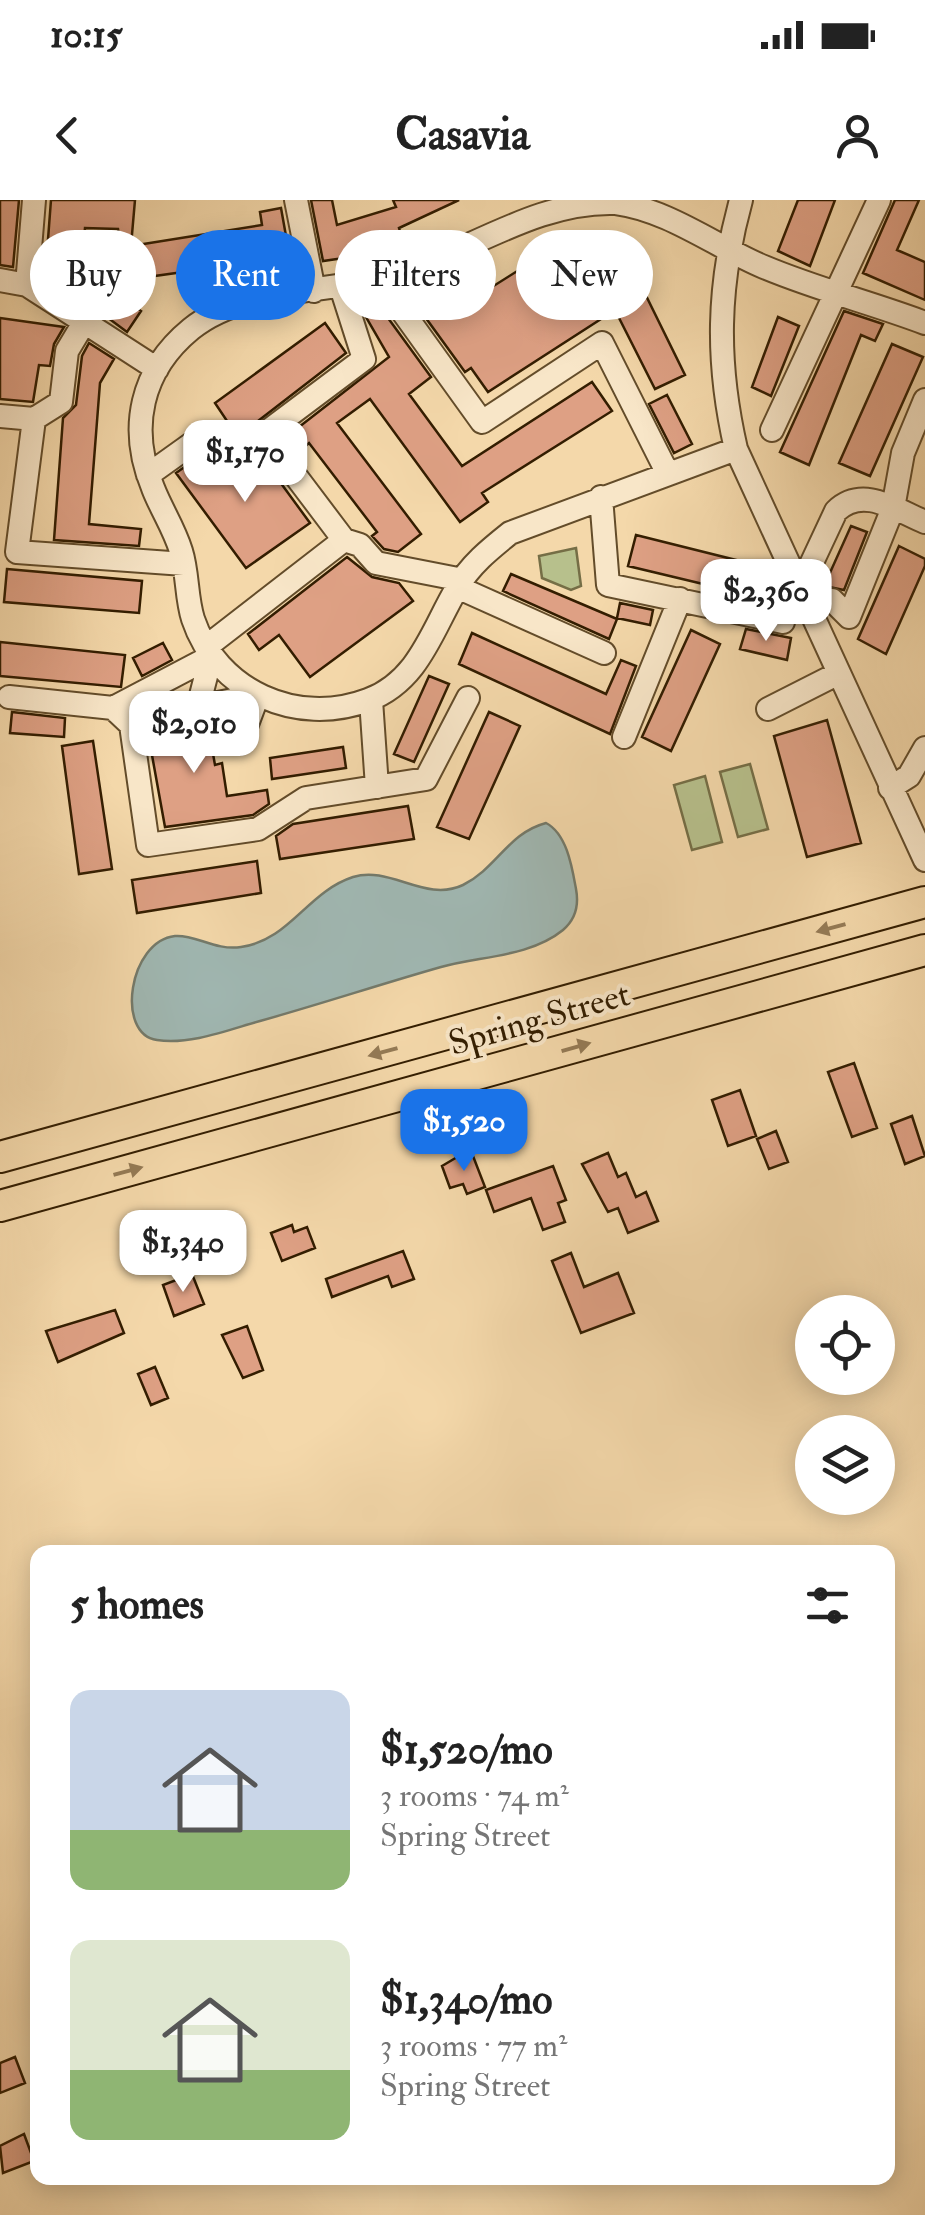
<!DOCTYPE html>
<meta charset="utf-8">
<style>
body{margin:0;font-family:"IM FELL Double Pica",serif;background:#f2f2f2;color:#222;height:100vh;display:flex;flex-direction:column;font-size:38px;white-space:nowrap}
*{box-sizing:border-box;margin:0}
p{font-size:32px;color:#767676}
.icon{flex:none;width:55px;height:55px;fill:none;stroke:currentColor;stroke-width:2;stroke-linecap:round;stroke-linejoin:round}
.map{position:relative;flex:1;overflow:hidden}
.drawer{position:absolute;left:30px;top:1345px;width:865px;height:640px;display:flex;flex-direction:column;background:#fff;border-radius:20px;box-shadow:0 5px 25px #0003}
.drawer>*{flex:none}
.top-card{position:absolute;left:30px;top:30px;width:865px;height:90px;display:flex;gap:20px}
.tools{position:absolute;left:795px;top:1095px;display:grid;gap:20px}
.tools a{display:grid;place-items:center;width:100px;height:100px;border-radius:50%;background:#fff;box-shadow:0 5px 25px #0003;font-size:50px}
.price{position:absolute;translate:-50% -85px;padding:0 22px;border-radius:20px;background:#fff;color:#222;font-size:32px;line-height:65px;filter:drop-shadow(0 2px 5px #0008)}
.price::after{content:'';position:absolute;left:50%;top:60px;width:30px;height:22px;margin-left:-15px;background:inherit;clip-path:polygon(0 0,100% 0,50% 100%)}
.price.current{background:#1a73e8;color:#fff}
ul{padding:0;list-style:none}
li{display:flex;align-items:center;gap:30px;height:250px;padding:0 40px}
li span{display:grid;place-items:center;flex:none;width:280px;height:200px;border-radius:20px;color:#555}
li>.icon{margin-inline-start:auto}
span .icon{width:120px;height:120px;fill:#fffc;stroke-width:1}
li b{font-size:42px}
h2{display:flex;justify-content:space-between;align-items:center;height:120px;padding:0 40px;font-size:42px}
.pill{padding:0 35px;border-radius:45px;background:#fff;box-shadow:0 5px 25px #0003;font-size:35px;line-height:90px}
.pill.current{background:#1a73e8;color:#fff}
.status{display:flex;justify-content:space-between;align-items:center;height:70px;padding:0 50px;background:#fff;direction:ltr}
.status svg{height:28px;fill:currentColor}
header{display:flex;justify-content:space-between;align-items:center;height:130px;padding:0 40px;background:#fff;font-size:45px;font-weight:800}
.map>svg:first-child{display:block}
.green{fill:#b7c08c;stroke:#756e46;stroke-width:2.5}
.water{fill:#a0b8b3;stroke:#747a6b;stroke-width:2.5}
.building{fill:#dea084;stroke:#331d00;stroke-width:2.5}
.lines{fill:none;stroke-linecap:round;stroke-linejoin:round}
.minor-casing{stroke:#634c2a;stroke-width:26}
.major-casing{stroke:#331d00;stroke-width:34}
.minor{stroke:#f8e6c8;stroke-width:22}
.major{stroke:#f4d8aa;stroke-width:30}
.oneway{fill:#947a55}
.labels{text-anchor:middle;stroke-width:8;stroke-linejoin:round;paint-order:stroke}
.street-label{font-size:35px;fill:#331d00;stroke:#f8e6c8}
</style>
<div class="status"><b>10:15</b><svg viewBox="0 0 49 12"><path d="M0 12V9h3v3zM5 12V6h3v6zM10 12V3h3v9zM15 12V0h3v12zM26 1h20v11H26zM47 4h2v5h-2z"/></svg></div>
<header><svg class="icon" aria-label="back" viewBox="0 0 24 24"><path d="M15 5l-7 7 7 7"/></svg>Casavia<svg class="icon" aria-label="person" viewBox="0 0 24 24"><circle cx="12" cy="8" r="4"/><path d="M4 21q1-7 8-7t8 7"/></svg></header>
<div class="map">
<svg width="925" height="2015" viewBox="0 0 925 2015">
<rect width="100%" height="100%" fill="#f4d8aa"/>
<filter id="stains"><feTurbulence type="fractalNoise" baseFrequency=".002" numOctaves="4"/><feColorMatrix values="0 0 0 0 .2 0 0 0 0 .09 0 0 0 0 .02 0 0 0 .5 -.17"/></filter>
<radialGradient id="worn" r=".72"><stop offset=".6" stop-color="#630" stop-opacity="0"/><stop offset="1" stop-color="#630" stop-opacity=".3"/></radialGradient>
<path class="green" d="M576 348 581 386 571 390 542 378 539 356Z
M750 564 768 629 738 637 720 572Z
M705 576 722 642 692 650 674 585Z"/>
<path class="water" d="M546 623C567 634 572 667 576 689 579 705 576 719 563 730 530 757 480 756 441 767 381 784 321 804 260 821 228 830 190 845 157 840 115 834 129 741 175 736 195 734 215 751 241 747 290 740 307 692 353 677 390 665 425 703 463 685 497 668 508 633 546 623Z"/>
<path class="building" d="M0 0H19L13 67 0 65Z
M51 0H135L131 46 262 25 260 12 281 8 291 64 269 66 268 60 126 80 118 29 85 28 80 83 45 79Z
M311 0H332L337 25 396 7 393 0H459L399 28 401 35 386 40 371 37 363 47 343 54 344 58 323 61Z
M798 0H835L810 66 778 51Z
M895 0H919L897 50 925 62V100L863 73Z
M565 41 586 74 626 55 685 175 655 189 615 110 488 192 471 168 465 172 415 103 434 91 449 114Z
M104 87 141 111 127 132 92 106Z
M380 107 431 177 409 194 462 266 592 182 612 211 482 293 488 302 460 322 370 199 337 223 421 334 398 352 384 349 372 336 377 332 309 243 301 250 290 234 389 157 366 117Z
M844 111 883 124 875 141 861 135 809 265 780 252Z
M778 117 799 126 771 196 752 187Z
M0 118 64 127 54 144 50 166 39 165 33 202 0 199Z
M325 123 346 153 249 228 229 224 215 203Z
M89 143 114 159 100 183 89 324 141 329 139 346 54 340 63 218 76 205 82 156Z
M892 144 923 157 870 276 839 263Z
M667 195 692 244 674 253 649 204Z
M203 254 216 273 239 256H261L310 323 246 368 176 273Z
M851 326 867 332 844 390 824 386Z
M636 335 756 365 749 395 628 366Z
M899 346 925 359V366L886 454 858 439Z
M347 357 372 377 399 383 413 401 310 477 279 435 259 450 248 434Z
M7 369 142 381 139 413 4 402Z
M511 374 617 419 609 439 503 391Z
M620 403 653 410 650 425 617 418Z
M746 429 791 438 787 460 740 449Z
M691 430 720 444 671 551 642 537Z
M472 433 606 494 621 460 636 466 610 534 459 464Z
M0 442 125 455 121 487 0 476Z
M163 443 172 460 142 476 133 458Z
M429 476 449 484 414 562 394 554Z
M12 512 65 518 64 537 10 533Z
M489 512 520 526 469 639 437 627Z
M187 517 207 520 215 565 222 563 227 596 267 590 269 604 253 615 165 627 146 522Z
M827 520 861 643 807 657 774 536Z
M93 541 112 669 79 674 62 546Z
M343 547 346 568 272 579 270 558Z
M408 606 414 639 280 659 276 636 293 624Z
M257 661 261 693 137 713 132 680Z
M854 863 877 928 852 937 828 872Z
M740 890 756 936 728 946 712 900Z
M912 916 925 956 905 964 891 924Z
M776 931 788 962 769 969 757 939Z
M464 953 466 958 473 956 485 987 467 994 463 984 450 988 442 966Z
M608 953 618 977 626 973 636 997 646 992 658 1021 628 1033 618 1008 608 1012 582 964Z
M553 966 566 1000 558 1003 565 1022 543 1030 531 998 494 1012 486 990Z
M292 1025 294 1032 307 1027 315 1048 282 1061 271 1033Z
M403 1051 414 1079 392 1087 388 1076 332 1097 326 1079Z
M571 1053 584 1087 618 1073 634 1113 581 1133 552 1061Z
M192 1074 204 1104 174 1116 163 1085Z
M115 1110 124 1133 58 1162 46 1131Z
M247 1126 263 1170 243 1178 222 1135Z
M155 1167 168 1198 151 1205 138 1174Z
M15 1857 25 1883 0 1893V1863Z
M24 1934 34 1961 3 1973 0 1946Z"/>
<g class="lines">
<g class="minor-casing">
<path id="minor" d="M34 0 27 85 157 169
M296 0 314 91
M741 0C717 87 716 162 736 249L925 660
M377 51 392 97 482 222 602 143 668 274
M0 80 27 85
M0 216 34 219 17 352 184 364
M34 219 61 202 67 151 85 121
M772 230 879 0
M736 249 510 333C490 349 470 365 457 388 432 430 419 481 368 500 297 527 217 491 193 419 186 397 188 373 181 351 174 328 161 309 153 288 128 228 141 170 191 129 245 85 334 94 398 74 470 51 538 0 616 3 669 10 716 47 764 67 816 89 872 103 925 123
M148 275 204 235 251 243 267 238
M601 297 608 385 783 422
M344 340 360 345 376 363 463 380
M457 387 604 453
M800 388 836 311C863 285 896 310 925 322
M832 400 849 417 893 308 903 253 925 200
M206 447 344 340 267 238 268 231 364 159 341 87
M201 462 206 476 198 507 258 495
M9 497 113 508 212 456
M371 500 377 587
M113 508 131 525 148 645 258 629 306 598 426 579 468 498
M768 509 839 473
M624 537 680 399
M240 543 258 495
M890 588 909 576 925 548"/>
</g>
<g class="major-casing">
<path id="major" d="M0 957 925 702
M0 1006 925 750"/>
</g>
<use href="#minor" class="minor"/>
<use href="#major" class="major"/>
</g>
<defs><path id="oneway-solid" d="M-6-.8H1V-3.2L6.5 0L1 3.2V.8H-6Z" transform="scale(2.5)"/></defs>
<g class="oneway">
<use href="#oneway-solid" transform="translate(831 728) rotate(165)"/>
<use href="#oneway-solid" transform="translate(576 847) rotate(-16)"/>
<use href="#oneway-solid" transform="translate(383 852) rotate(165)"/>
<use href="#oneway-solid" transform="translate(128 971) rotate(-15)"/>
</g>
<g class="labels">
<g class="street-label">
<text transform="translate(539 818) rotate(-16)" y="12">Spring Street</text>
</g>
</g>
<rect width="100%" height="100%" filter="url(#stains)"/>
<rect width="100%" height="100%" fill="url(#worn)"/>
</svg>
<div class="tools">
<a><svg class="icon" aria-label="locate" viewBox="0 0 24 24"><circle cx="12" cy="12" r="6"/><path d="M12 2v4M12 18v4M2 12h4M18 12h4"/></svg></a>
<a><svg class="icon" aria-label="layers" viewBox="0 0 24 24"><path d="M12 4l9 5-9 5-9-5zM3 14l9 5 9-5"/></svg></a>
</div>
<b class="price" style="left:245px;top:305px">$1,170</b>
<b class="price" style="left:766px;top:444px">$2,360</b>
<b class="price" style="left:194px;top:576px">$2,010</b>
<b class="price current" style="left:464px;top:974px">$1,520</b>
<b class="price" style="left:183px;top:1095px">$1,340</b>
<div class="top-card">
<a class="pill">Buy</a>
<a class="pill current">Rent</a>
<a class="pill">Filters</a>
<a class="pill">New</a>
</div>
<section class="drawer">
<h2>5 homes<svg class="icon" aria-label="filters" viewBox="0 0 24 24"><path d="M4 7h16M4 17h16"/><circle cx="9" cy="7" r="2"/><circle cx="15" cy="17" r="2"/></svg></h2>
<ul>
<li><span style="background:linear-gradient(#c9d6e8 70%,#8fb573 0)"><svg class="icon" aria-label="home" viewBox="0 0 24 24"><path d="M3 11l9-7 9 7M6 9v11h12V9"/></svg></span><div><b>$1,520/mo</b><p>3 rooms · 74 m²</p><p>Spring Street</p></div></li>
<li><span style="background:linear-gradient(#dfe7d0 65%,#8fb573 0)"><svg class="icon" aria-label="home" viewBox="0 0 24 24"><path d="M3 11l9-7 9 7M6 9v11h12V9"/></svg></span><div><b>$1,340/mo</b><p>3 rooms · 77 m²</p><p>Spring Street</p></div></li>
</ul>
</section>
</div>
